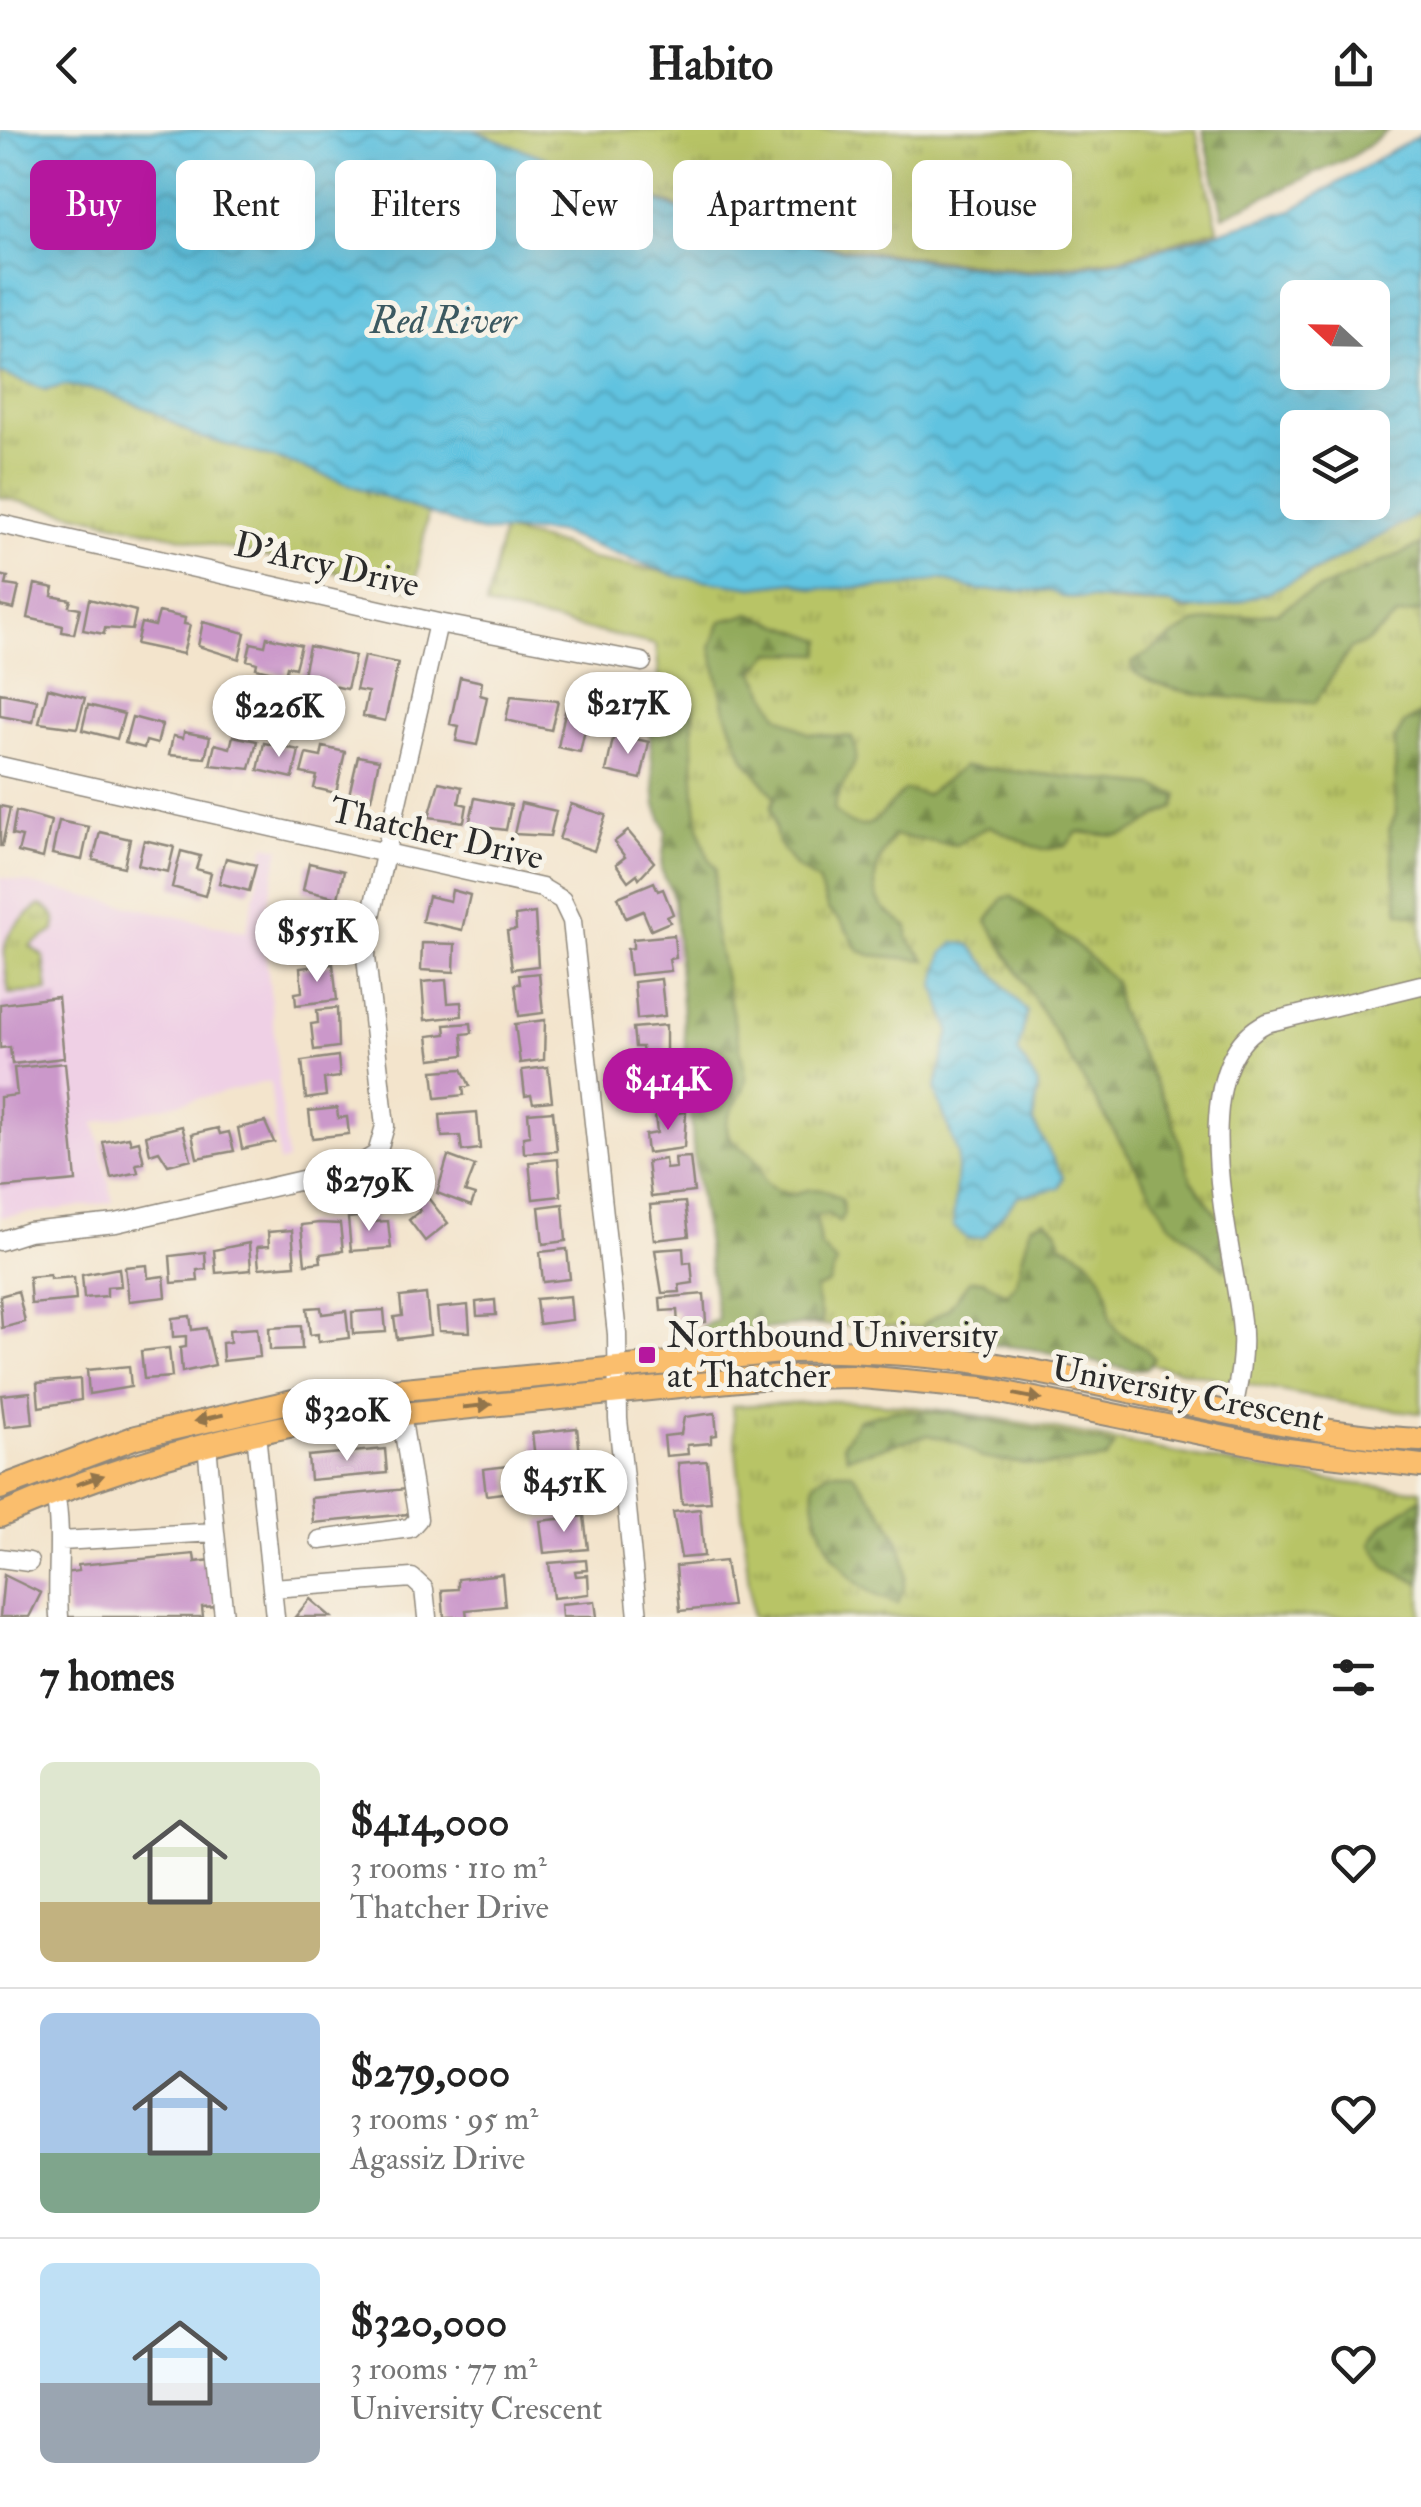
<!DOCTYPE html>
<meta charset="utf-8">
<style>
body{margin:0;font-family:"IM FELL Double Pica",serif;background:#f2f2f2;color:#222;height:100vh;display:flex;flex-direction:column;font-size:38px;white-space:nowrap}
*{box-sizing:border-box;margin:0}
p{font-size:32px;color:#767676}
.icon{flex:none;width:55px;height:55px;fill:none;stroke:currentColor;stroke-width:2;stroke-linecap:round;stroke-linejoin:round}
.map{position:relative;height:1487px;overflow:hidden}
.sheet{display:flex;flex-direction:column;background:#fff;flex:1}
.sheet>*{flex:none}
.hud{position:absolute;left:30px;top:30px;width:1362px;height:90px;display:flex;gap:20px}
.needle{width:65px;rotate:292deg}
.buttons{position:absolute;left:1280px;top:150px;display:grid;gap:20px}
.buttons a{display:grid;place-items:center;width:110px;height:110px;border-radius:15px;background:#fff;box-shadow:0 10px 40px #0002;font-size:50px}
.price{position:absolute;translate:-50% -85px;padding:0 22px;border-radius:35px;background:#fff;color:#222;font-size:32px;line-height:65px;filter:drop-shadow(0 2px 5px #0008)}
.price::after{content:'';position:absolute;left:50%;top:60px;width:30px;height:22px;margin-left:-15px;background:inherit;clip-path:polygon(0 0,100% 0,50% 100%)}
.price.selected{background:#b5179e;color:#fff}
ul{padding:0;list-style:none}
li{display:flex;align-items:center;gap:30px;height:250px;padding:0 40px}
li+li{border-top:2px solid #e0e0e0}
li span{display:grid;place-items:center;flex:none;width:280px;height:200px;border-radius:15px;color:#555}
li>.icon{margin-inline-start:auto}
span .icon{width:120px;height:120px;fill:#fffc;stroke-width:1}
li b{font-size:42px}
h2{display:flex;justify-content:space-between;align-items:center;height:120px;padding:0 40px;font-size:42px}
.tag{padding:0 35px;border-radius:15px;background:#fff;box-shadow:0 10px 40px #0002;font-size:35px;line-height:90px}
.tag.selected{background:#b5179e;color:#fff}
header{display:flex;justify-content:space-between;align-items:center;height:130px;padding:0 40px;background:#fff;font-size:45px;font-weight:800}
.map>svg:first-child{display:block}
.built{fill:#efd0e5}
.grass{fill:url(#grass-tufts);stroke:#727848;stroke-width:2.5}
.forest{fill:url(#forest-firs);stroke:#5e6a43;stroke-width:2.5}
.water{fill:url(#water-waves);stroke:#467786;stroke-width:2.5;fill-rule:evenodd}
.building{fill:#cb98ca}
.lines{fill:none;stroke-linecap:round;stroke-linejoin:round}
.minor-casing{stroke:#8f887c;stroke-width:21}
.major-casing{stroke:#8f887c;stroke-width:26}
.minor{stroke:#fff;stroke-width:18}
.major{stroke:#fabe6d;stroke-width:22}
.oneway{fill:#92744c}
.poi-dot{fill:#b5179e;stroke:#f7f3e8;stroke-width:4}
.labels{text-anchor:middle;stroke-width:10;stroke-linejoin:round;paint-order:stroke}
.street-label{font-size:35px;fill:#2b2b2b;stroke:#f7f3e8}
.poi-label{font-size:35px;fill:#2b2b2b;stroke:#f7f3e8;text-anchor:start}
.water-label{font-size:38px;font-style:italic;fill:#3b5961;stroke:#f7f3e8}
</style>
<header><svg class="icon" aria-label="back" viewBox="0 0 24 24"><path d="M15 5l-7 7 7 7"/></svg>Habito<svg class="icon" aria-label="share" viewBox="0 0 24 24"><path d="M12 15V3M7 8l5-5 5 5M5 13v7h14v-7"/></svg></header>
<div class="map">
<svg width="1421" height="1487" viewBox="0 0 1421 1487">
<defs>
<pattern id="grass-tufts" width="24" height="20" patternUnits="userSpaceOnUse" patternTransform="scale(2.5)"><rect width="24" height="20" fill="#b8c466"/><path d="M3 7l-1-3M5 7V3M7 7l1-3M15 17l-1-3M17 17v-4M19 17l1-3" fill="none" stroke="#969f54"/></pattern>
<pattern id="forest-firs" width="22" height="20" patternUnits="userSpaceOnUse" patternTransform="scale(2.5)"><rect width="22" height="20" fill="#92aa5b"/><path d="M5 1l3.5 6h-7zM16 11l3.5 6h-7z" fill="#778b4b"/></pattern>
<pattern id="water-waves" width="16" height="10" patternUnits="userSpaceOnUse" patternTransform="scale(2.5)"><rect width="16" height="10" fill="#61c3e0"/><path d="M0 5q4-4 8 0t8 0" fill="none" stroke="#509fb6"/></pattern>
</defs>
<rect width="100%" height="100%" fill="#f7f3e8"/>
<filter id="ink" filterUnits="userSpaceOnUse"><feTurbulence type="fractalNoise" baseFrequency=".01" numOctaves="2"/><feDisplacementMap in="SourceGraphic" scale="20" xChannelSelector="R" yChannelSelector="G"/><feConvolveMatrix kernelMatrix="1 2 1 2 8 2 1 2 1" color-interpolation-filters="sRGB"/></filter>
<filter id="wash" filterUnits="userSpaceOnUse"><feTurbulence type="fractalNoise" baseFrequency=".0048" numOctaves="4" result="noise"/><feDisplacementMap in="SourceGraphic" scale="40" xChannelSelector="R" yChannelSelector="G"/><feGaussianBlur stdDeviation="2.25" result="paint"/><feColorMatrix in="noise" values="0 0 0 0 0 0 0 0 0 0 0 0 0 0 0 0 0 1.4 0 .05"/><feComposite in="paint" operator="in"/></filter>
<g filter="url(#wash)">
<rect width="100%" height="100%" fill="#f3e4cc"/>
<path class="built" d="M266 715 280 718 263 794 287 1031 279 1033 270 951 95 993 113 1072 0 1087V747L246 802Z"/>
<path class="grass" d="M465 0H1196L1218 99 1121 128 1028 140 841 118 721 92Z
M0 243 46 260 65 255 103 261 151 280 196 306 285 331 428 383 414 460 0 367Z
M1421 383V1283C1260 1266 1104 1215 943 1200 870 1193 797 1195 724 1199L656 515 486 476 503 401 562 415 591 429 753 457 795 452 814 459 907 456 941 449 977 460 1051 461 1126 474H1172L1186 482 1305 447Z
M40 775C53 780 57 786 55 800L30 816 44 827 48 861 9 864C1 809 0 806 40 775Z
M832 1271C1032 1277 1222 1347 1421 1360V1487H752L732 1276Z"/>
<path class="forest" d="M1203 0H1389L1353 26 1223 86Z
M1421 415V482L1397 486 1367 512 1350 519 1315 573C1265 568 1171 571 1133 541L1132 533 1194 493 1278 482 1299 468Z
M750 484 823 510 820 524 771 523 754 541 778 585 809 604 851 607C868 635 836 652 834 680 868 716 879 683 905 660L926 665 964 636 1154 656 1178 665 1174 678C1157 684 1148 693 1133 701 1118 710 1094 703 1077 702L1066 716 1042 720 989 696 956 715 894 706C880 725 866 752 882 776 887 784 901 791 908 797V809L926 830 870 825 859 820 841 791 828 780 818 751 796 737 778 713 771 678 775 667 744 628 725 580 711 517 721 491Z
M657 569 692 574C694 613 689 711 716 738L713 794 746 946C745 966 733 972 728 989 721 1013 746 1017 757 1031 762 1037 761 1047 766 1053 772 1060 786 1063 795 1065 810 1055 827 1059 841 1069L844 1082 840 1092 828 1084 816 1085 820 1115 836 1133 829 1153 815 1159 822 1193 701 1206 702 1196 718 1190 694 1029 674 769 661 739 666 701 656 675 649 598Z
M1421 583V787L1399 782 1389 700 1396 684 1395 609 1404 594Z
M1011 766 1081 819 1115 852 1119 880 1171 985 1191 1049 1221 1091 1225 1139 1169 1092 987 791 1003 768Z
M1045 1090 1057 1099 1062 1114C1088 1124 1105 1142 1109 1171 1109 1178 1109 1187 1112 1193 1122 1211 1143 1212 1154 1228L1147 1238 1132 1240 1032 1219 920 1206 924 1194 949 1178 970 1150H983L1007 1164 1015 1155 1031 1095Z
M895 1280 952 1283 1115 1315 1106 1329 1042 1336 982 1328 959 1313 929 1305 847 1327 843 1314 859 1289Z
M829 1342H852C880 1380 923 1423 898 1473 845 1461 811 1404 814 1352Z
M1421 1368V1453L1387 1438 1371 1413 1384 1394Z"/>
<path class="water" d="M0 0H473L719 95 841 120 1028 143 1121 131 1292 80 1421 4V383C1372 410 1222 502 1172 474L1062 467 1051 461 977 460 941 449 907 456 814 459 795 452 753 457 676 446 557 402H480L285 331 196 306 151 280 103 261 65 255 46 260 0 243ZM1298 168H1372V242H1298ZM1298 298H1372V372H1298Z
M955 812 970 815 1027 882 1018 922 1038 955 1033 992 1063 1047 1059 1058 1018 1066 984 1107 968 1109 953 1096 958 1024 935 960 950 901 935 856 943 823Z"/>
<g id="blocks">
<path class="building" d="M0 445 8 447 6 455 19 457 14 479 0 476Z
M35 454 54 458 52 466 71 470 69 476 80 478 74 504 62 502 63 496 28 488Z
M89 469 136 481 132 500 105 498 104 504 83 500Z
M159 482 185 488 184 494 190 495 183 524 136 514 141 493 155 496Z
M203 492 245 503 239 529 198 516Z
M267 507 301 515 295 538 287 536 285 545 256 538 257 533 247 530 251 513 265 516Z
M309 516 355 526 347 559 302 549Z
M364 526 398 533 385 591 363 586 368 562 356 560Z
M460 547 482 552 480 565 487 567 477 615 456 611 459 596 450 594Z
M48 558 85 568 77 598 39 593Z
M0 563 37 570 33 592 0 586Z
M511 566 558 571 551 600 506 590Z
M88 575 124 584 117 609 82 600Z
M566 577 589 582 580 622 558 617Z
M132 587 162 595 157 614 146 611 144 618 125 613Z
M184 602 210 607 205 628 169 625 173 606 183 608Z
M614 604 649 612 641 649 606 641Z
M233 606 257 611 250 639 210 635 215 614 230 618Z
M264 613 299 620 293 648 258 640Z
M323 617 345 622 336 663 314 658 317 646 301 643 306 624 321 627Z
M358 626 379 630 371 669 349 665Z
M439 652 462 657 459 673 467 675 464 692 429 687Z
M475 668 511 675 506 700 469 695Z
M521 673 556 681 550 706 514 704Z
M571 674 606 685 594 721 559 709Z
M0 676 10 678 2 716H0Z
M16 681 51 691 43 728 18 722 22 707 12 705Z
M59 691 89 697 82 730 52 724Z
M628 701 654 732 639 748 637 744 628 751 616 734 625 727 614 712Z
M100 702 130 709 124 737 93 730Z
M144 710 174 717 168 742 138 735Z
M181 721 200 726 196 739 211 743 205 766 172 757Z
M226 728 256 735 249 761 219 753Z
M309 733 344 741 338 768 303 760Z
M654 752 658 761 663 759 673 784 667 787 670 792 651 800 643 781 626 788 618 767Z
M452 760 470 765 462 800 422 791 428 766 450 771Z
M535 783 538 836 512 839 507 801 516 800 515 786Z
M295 794 337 799 334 823 292 818Z
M674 805 676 828 669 829 671 841 630 845 627 819 633 818V809Z
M422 813 455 814 454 842 421 840Z
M333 834 337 870 296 875 295 863 302 862 300 838Z
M539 843 543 883 519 886 515 854H520L519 845Z
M661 849 665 886 637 889 634 852Z
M446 850 448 873 461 872 462 886 425 890 422 852Z
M58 867 64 928 12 934 10 917 0 918V874Z
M337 878 338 917 314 920 311 894 318 893 317 880Z
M545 890 544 930 520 933 515 894Z
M471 893 472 903 462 904 464 925 431 929 428 906 446 904 445 895Z
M666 895V931L644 933 642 917H635L633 898Z
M338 926 340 947 324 949 326 966 306 969 302 931Z
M65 933 76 1051 0 1058V967L17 965 14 938Z
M548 937 552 971 533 973 531 965 525 966 522 940Z
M676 937 680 974 650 977 649 960 642 961 640 941Z
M462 939 470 956 463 957 464 965 436 968 433 941Z
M337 978 338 988 347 987 349 1004 312 1008 309 981Z
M553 981 557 1021 524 1023 523 1007 530 1006 528 983Z
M477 982 480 1019 462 1021 460 1006 442 1007 440 985Z
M686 982 684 1018 647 1023 645 1005 657 1003 655 985Z
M265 992 274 1012 242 1019 238 998Z
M182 996 191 1029 168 1035 159 1021 150 1024 146 1005Z
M218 998 220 1004 229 1002 234 1021 197 1028 192 1004Z
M129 1007 131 1013 139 1011 144 1033 136 1034 138 1042 111 1048 103 1012Z
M448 1026 475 1036 465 1062 475 1065 471 1076 437 1063Z
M690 1027 694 1062 651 1067 647 1032 665 1029 666 1039 676 1038 675 1028Z
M558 1029 561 1066 533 1069 529 1032Z
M421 1059 448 1093 425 1111 409 1090 420 1081 410 1068Z
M685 1072 689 1106 654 1110 650 1075Z
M563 1074 566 1111 543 1114 539 1077Z
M373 1085V1092L388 1091 391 1118 351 1121 348 1088Z
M319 1093 340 1094 343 1121 320 1124 321 1132 305 1134 301 1095Z
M292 1100 295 1135 259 1138 257 1117 269 1116 268 1102Z
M249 1113 251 1140 216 1143 214 1120Z
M683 1118 684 1133 691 1132 693 1153 679 1155 680 1162 662 1163 655 1120Z
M567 1119 570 1149 543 1152 540 1122Z
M205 1122 206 1139 197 1140 198 1151 172 1153 170 1126Z
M147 1135 148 1148 164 1146 166 1167 129 1171 125 1137Z
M119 1138 121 1156 107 1157V1166L84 1168 82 1145Z
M50 1145V1149L74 1147 76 1170 31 1174 29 1147Z
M18 1161 25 1192 2 1198 0 1166Z
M426 1164 430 1205 397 1209 394 1187 402 1186 400 1167Z
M704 1164 706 1192 678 1195 677 1180 661 1181 660 1168Z
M570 1166 572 1190 539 1194 536 1169Z
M495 1170 496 1185 477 1186 476 1172Z
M468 1175 470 1202 439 1201 437 1178Z
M321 1177 322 1184 346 1181 349 1208 318 1212V1204L310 1205 307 1178Z
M384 1180 386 1202 353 1204 352 1182Z
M190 1186 192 1200 206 1198 215 1235 182 1242 180 1218 186 1217V1206L173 1207 172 1188Z
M301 1196 302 1219 270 1220 269 1198Z
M257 1198 260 1227 223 1231 222 1213 230 1212 229 1200Z
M169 1218 172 1247 144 1249 141 1221Z
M129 1236 131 1257 89 1264 87 1240Z
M80 1249 81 1270 39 1277 37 1253Z
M30 1262 33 1294 5 1297 1 1265Z
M715 1283 717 1305 711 1306V1313L687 1315 688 1324 666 1326 664 1306 681 1304 684 1287Z
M577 1298 581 1333 536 1337 532 1303Z
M385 1319 387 1343 310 1350 308 1326Z
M707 1331 711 1372 682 1374 678 1333Z
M508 1336 511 1362 486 1365 483 1339Z
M580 1342 581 1352 568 1353 569 1366 582 1365 583 1376 543 1380 539 1346Z
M406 1359 408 1384 313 1393 311 1368Z
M700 1379 704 1426 681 1428 673 1382Z
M584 1386 588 1419 544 1423 540 1391Z
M194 1424 195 1432 212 1430 216 1476 202 1477 203 1487H68L63 1443 79 1441 78 1435Z
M586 1430 587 1440 575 1441 576 1446 588 1445 589 1464 553 1468 549 1433Z
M725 1431 732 1476 680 1481 676 1436Z
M502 1444 505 1476 466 1480 467 1487H444L442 1460 458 1459V1449Z
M4 1445 41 1463 29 1487H0Z
M310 1469 331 1487H295Z
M595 1471 597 1487H562L561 1474Z"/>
</g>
</g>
<g filter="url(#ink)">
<use href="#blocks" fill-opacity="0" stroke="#8f887c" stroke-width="2.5"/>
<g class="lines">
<g class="minor-casing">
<path id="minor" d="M0 394 438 493 642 532
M0 636 542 758 562 770 572 791 617 1204 618 1289 638 1487
M0 1111 28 1102 116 1093 354 1038 377 1024 385 996 366 827 367 804 438 493
M1232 1283C1239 1252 1245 1222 1241 1191 1233 1116 1180 936 1266 893L1421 855
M256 1303 275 1487
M55 1363C63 1405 56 1445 59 1487
M215 1402 224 1487
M320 1410 410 1398 418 1389 401 1284
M61 1411 215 1402 207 1314
M0 1428 29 1432
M272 1458 412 1448 424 1459 427 1487"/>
</g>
<g class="major-casing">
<path id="major" d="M0 1358 136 1307 302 1269 792 1221C861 1220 930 1224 998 1235 1139 1258 1278 1303 1421 1310
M0 1386C95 1345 193 1315 294 1295L759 1248 851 1246 981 1258 1279 1319 1421 1336"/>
</g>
<use href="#minor" class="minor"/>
<use href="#major" class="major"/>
</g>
<defs><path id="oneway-solid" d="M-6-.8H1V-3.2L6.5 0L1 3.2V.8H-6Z" transform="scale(2.5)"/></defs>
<g class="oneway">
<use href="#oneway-solid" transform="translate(1028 1267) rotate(11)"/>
<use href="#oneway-solid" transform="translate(477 1276) rotate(-6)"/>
<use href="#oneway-solid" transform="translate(209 1288) rotate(167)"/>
<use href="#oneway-solid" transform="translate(90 1350) rotate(-19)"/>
</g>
</g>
<rect class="poi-dot" x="637" y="1215" width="20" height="20" rx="5"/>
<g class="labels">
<g class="street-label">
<text transform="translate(327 434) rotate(13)" y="12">D'Arcy Drive</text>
<text transform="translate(437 703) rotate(13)" y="12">Thatcher Drive</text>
<text transform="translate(1188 1263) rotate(11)" y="12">University Crescent</text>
</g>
<g class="poi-label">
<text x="667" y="1217">Northbound University<tspan x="667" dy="40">at Thatcher</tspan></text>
</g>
<g class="water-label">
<text x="443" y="203">Red River</text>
</g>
</g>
</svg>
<div class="buttons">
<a><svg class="needle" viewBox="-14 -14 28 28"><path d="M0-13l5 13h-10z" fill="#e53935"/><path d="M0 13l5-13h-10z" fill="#767676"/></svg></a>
<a><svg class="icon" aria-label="layers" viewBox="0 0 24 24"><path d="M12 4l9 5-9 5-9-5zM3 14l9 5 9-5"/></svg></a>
</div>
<b class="price" style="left:628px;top:627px">$217K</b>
<b class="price" style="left:279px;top:630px">$226K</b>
<b class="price" style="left:317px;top:855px">$551K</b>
<b class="price selected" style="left:668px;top:1003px">$414K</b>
<b class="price" style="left:369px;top:1104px">$279K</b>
<b class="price" style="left:347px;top:1334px">$320K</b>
<b class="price" style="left:564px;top:1405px">$451K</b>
<div class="hud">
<a class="tag selected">Buy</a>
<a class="tag">Rent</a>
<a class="tag">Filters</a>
<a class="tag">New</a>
<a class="tag">Apartment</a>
<a class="tag">House</a>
</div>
</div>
<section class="sheet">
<h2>7 homes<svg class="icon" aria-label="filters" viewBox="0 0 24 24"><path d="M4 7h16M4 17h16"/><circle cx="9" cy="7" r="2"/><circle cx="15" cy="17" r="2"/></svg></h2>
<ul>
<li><span style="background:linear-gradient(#dfe7d0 70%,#c2b280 0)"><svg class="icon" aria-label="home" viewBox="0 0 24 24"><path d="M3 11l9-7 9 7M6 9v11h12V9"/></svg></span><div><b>$414,000</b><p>3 rooms · 110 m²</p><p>Thatcher Drive</p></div><svg class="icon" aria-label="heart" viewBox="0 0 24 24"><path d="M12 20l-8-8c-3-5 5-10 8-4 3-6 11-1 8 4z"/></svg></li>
<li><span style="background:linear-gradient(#a9c7e8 70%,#7fa58c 0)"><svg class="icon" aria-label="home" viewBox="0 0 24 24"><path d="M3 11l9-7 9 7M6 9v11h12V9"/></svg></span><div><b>$279,000</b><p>3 rooms · 95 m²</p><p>Agassiz Drive</p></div><svg class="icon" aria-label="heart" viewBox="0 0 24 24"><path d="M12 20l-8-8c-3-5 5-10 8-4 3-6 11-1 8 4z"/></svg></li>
<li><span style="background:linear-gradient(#bfe0f5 60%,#9aa5b1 0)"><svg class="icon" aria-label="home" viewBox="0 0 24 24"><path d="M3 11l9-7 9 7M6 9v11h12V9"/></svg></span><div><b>$320,000</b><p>3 rooms · 77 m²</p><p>University Crescent</p></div><svg class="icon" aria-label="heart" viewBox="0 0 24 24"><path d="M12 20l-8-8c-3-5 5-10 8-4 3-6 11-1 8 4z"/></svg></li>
</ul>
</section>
